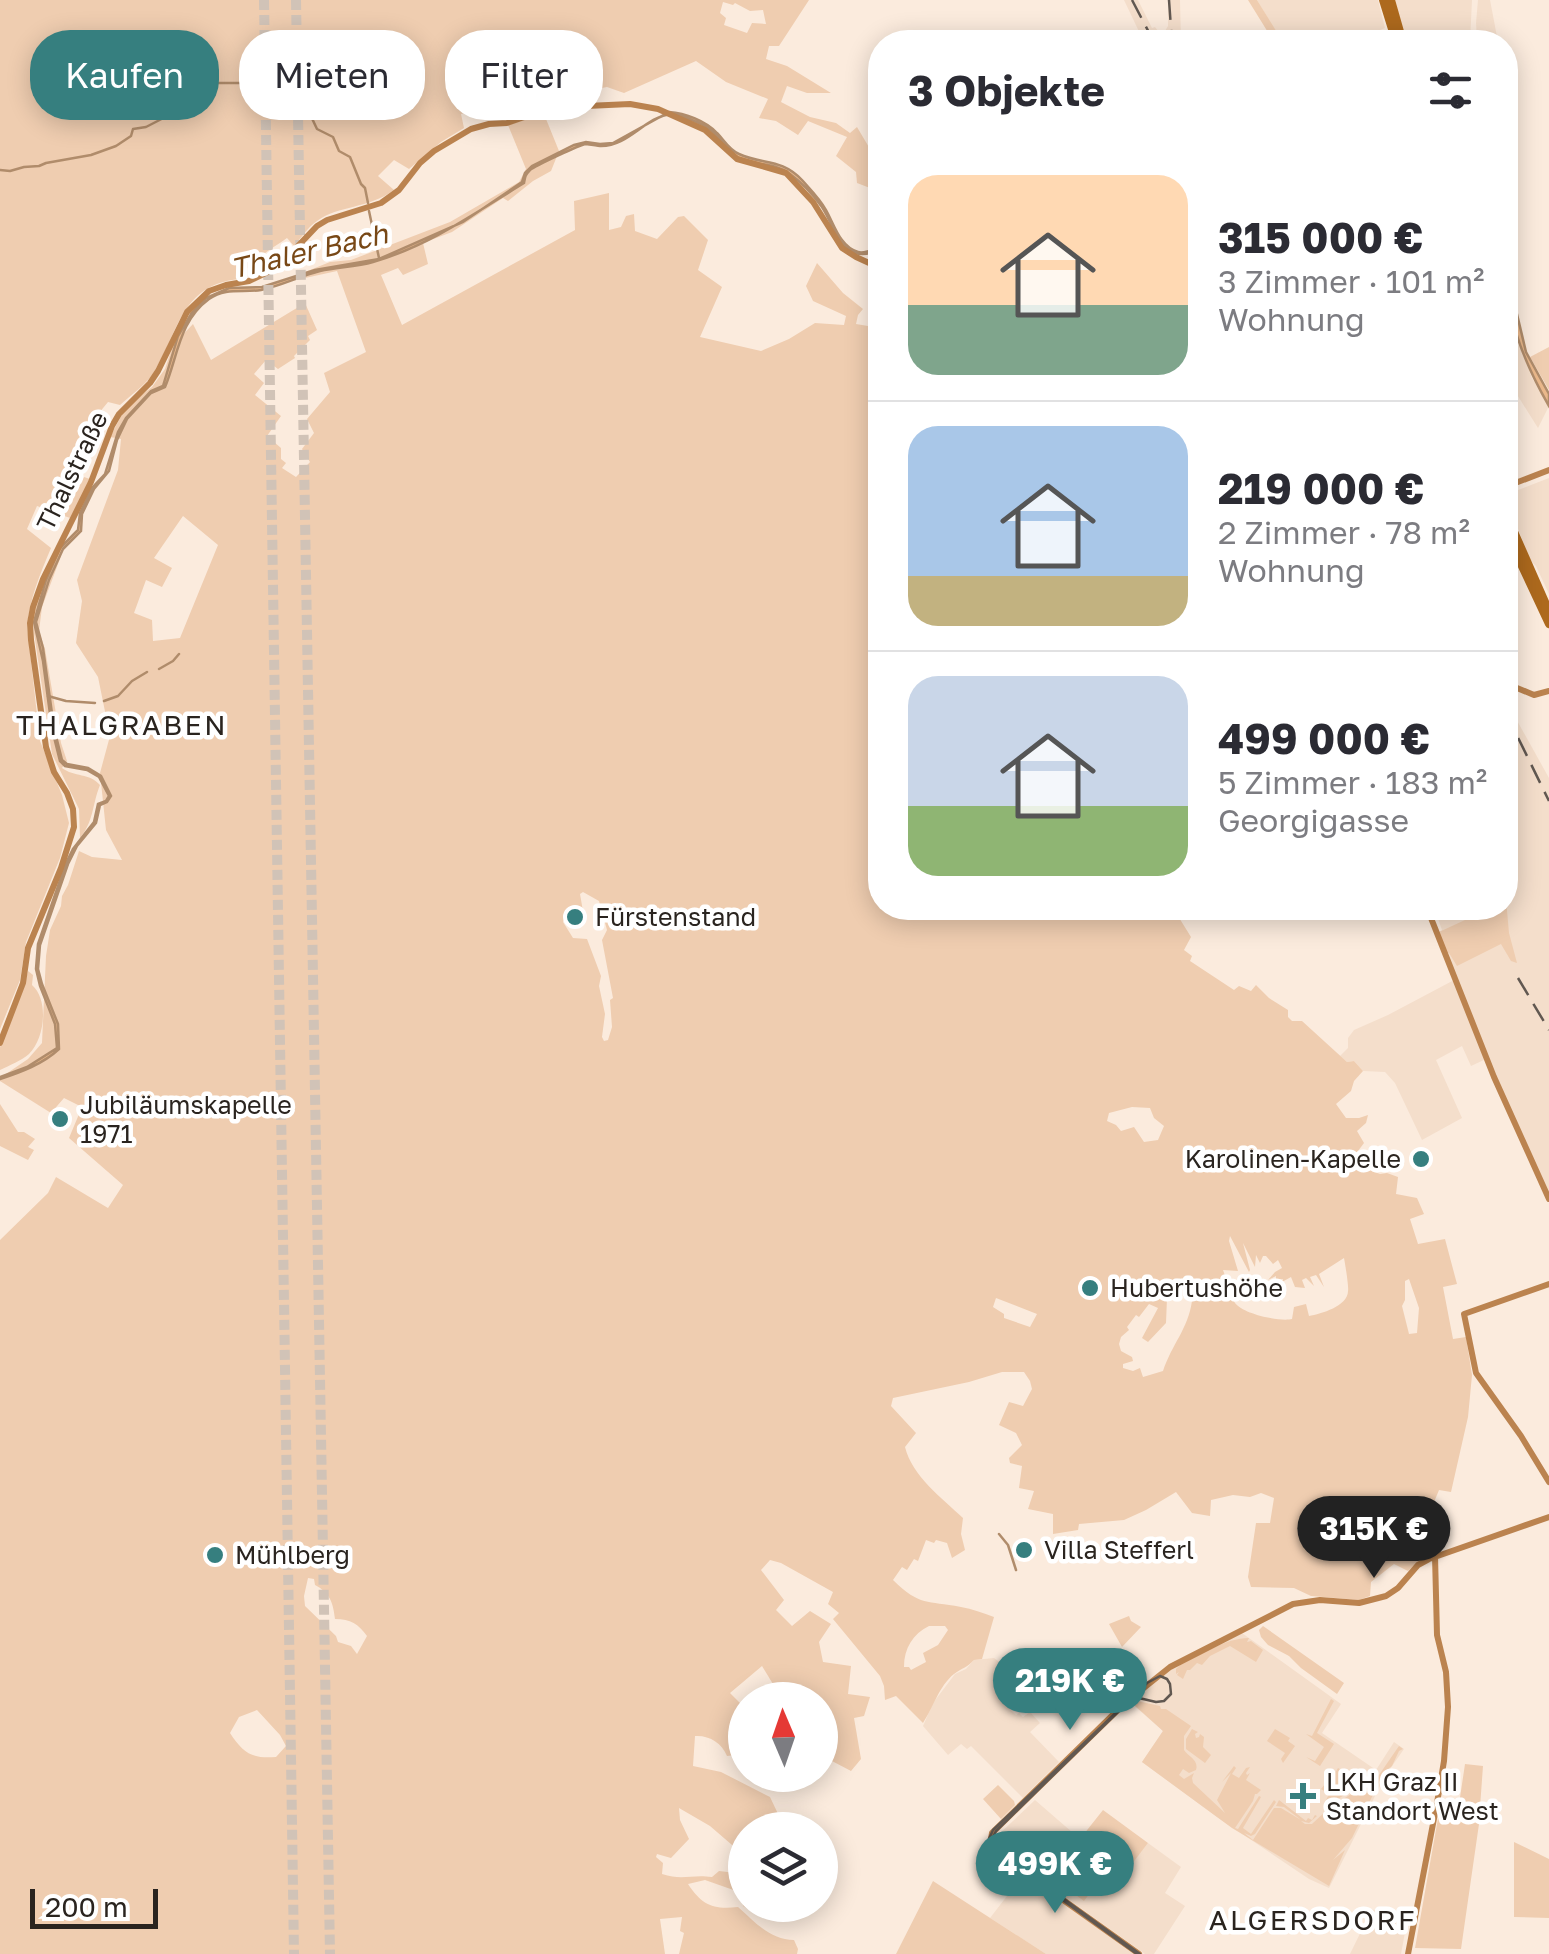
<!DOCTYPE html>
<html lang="de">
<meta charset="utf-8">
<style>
body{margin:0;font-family:"Golos Text",sans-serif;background:#f2f2f3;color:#2b2b33;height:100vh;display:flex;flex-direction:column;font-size:38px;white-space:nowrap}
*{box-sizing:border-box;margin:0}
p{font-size:32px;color:#7c7c81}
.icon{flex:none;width:55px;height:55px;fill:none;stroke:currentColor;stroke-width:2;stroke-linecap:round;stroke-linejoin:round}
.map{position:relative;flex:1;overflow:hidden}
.side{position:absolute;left:868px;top:30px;width:650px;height:890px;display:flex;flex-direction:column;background:#fff;border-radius:40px;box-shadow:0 5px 25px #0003}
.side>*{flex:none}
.banner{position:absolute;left:30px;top:30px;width:688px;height:90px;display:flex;gap:20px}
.needle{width:65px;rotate:358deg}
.buttons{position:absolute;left:728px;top:1682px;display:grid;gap:20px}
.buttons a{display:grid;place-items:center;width:110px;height:110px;border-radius:50%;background:#fff;box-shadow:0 5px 25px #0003;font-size:50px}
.scale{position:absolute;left:30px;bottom:25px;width:128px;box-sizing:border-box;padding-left:10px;border:5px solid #2a241f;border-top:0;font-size:28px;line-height:35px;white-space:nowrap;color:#2a241f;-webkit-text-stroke:8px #fff;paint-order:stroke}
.price{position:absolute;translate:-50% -85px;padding:0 22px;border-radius:35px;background:#367f7f;color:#fff;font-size:32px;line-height:65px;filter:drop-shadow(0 2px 5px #0008)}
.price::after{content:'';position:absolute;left:50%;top:60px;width:30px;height:22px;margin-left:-15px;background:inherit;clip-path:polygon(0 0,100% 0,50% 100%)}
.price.current{background:#222;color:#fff}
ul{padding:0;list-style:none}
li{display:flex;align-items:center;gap:30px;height:250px;padding:0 40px}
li+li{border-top:2px solid #e1e1e2}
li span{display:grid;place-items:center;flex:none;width:280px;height:200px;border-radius:30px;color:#555}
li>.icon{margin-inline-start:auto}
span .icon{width:120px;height:120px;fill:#fffc;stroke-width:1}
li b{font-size:42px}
h2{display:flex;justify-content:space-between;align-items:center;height:120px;padding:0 40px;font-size:42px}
.chip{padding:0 35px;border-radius:40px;background:#fff;box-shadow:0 5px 25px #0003;font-size:35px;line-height:90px}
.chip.current{background:#367f7f;color:#fff}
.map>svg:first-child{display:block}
.built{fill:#f4decb}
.green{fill:#efcdb0;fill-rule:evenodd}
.water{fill:#eab88b;stroke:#b08c6b;stroke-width:2.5}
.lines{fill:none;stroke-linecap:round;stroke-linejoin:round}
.stream{stroke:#b08c6b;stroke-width:2.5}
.highway-tunnel{stroke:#d1c3b7;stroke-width:10;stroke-dasharray:10 5;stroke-linecap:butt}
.secondary{stroke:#bb834f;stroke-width:6}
.primary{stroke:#ad691d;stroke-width:8}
.tram{stroke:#615851;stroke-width:2.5}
.rail{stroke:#615851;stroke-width:2.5;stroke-dasharray:20 10;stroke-linecap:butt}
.poi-dot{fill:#367f7f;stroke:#fff;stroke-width:4}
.labels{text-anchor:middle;stroke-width:9;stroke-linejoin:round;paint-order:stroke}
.street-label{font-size:25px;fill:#2a241f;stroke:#fff}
.poi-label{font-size:25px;fill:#2a241f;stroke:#fff;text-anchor:start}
.water-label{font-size:28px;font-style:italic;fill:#784816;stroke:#fff}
.neighbourhood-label{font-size:28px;letter-spacing:2.5px;fill:#2a241f;stroke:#fff}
</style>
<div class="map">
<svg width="1549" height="1954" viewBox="0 0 1549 1954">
<rect width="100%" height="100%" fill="#fbebdd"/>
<path class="built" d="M1124 0H1138L1152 28 1155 27 1162 36 1168 26V0H1180L1181 42H1144Z
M1257 0H1378L1385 28 1352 42H1282Z
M1395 0H1472L1470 42H1406Z
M1478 0H1490L1498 42H1480L1477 39 1476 23Z
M1505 282 1518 340 1505 344Z
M1519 345 1532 378 1549 406 1538 428 1511 385 1505 371V348Z
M1549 478V594L1536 566 1530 560 1505 495Z
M1505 699 1549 778V1197L1486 1059 1471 1066 1462 1046 1436 1060 1462 1118 1422 1140 1395 1083 1385 1072 1363 1071 1354 1061 1347 1062 1340 1056 1348 1048V1038L1354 1030 1388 1015 1456 979 1438 933 1442 930 1437 916 1453 908H1505V897L1507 898 1509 895V876L1505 877Z
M1242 1633 1341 1704 1322 1733 1376 1770 1394 1742 1404 1749 1385 1776 1329 1888 1309 1879 1217 1817 1142 1762 1163 1731 1130 1702 1164 1673Z
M994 1658 1010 1670 1026 1691 1009 1708 1016 1715 1019 1713 1023 1717 1030 1712 1040 1723 1030 1732 1059 1762 1023 1798 971 1746 967 1749 961 1744 948 1755 923 1726 933 1703 955 1674 966 1669 974 1660Z
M1035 1800 1080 1839 1124 1873 1148 1843 1181 1867 1165 1893 1185 1906 1154 1954H1145L995 1847V1838Z
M1024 1874 1133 1954H1046L990 1918Z
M1372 1909 1406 1927 1401 1954H1350Z"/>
<path class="green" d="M0 0H809L779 46H769L766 59 787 66 831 93H807L787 86 781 102 810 117 836 123 850 133 857 127 873 154 871 157 880 169V198L871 195 870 188 857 183 856 172 836 156 847 137 808 121 798 135 776 121 759 118 768 99 726 82 696 61 624 93 607 87 586 91 583 82 577 88 562 90 563 105 539 110 534 93 461 114 464 128 441 142 409 169 394 160 378 176 394 190C368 209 339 205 317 221 308 227 301 238 294 246L287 238C270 250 250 261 239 279 181 285 179 331 154 372 147 384 131 395 120 405L108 402 81 435 70 458 84 462 82 467 85 473H79L76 469 66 467 63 478 67 482 65 492 75 494 80 486 78 480 81 482 84 477 90 479 70 518 37 506 27 529 51 548C40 574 30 598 27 626L40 741 62 795 69 823 60 858 26 942 20 980 0 1029ZM723 2 733 5 735 3 750 11 763 10 766 24 752 23 747 33 724 25 726 18 720 13Z
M1248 0H1257L1283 42H1274Z
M544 114 559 151 551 171 533 181 508 201 503 198 452 232 423 243 428 264 403 275 398 268 381 275 402 325 575 230 574 201 609 193V230L621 227 626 216 634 214 635 231 657 239 678 217 684 216 708 240 698 270 722 287 700 337 761 351 789 339 815 323 844 325 846 316 813 301 806 286 817 263 843 293 863 309 858 315 856 324 880 328V908H1173L1191 937 1184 950 1192 956 1190 961 1234 990 1239 986 1251 991 1256 985 1269 998 1288 1010V1017L1292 1021H1302L1347 1062 1354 1061 1363 1071 1354 1081 1351 1091 1336 1104 1346 1118H1359L1368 1115 1366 1123 1357 1131 1364 1143 1352 1159 1353 1164 1380 1174 1387 1173 1398 1177 1396 1194 1417 1198 1424 1214 1410 1219 1418 1244 1445 1239 1457 1284 1443 1287 1453 1339 1466 1337 1472 1375 1468 1417 1451 1492 1439 1490 1420 1536 1431 1541 1422 1558 1408 1571 1394 1564 1371 1582 1370 1596 1359 1600 1311 1596 1294 1588 1251 1587 1248 1577 1256 1523H1270L1274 1498 1261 1493 1250 1497 1233 1495 1211 1500 1210 1516 1192 1513 1176 1492 1146 1510 1124 1520 1079 1524 1078 1530 1053 1534V1514L1028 1509 1034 1491 1019 1488 1022 1466 1010 1463 1009 1458 1022 1445 1016 1433 999 1425 1009 1402 1023 1406 1032 1389 1030 1381 1024 1372H1002L969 1382 893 1398 891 1406 916 1433 905 1447C912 1476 942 1498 963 1518L961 1534 965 1550 952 1558 947 1543 936 1540 934 1543 926 1540 918 1561 914 1559 907 1570 902 1567 893 1580C921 1607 926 1600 961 1607 972 1609 983 1613 994 1617L982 1659 974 1660C968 1667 962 1668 954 1674 939 1686 933 1708 923 1723L896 1696 885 1700 884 1686 880 1676 833 1619 839 1613 828 1604 833 1592 781 1563 770 1560 761 1570 784 1600 776 1610 792 1626 810 1611 831 1624 819 1642 823 1662 851 1666 848 1694 870 1697 864 1716 854 1718 861 1759 851 1771 832 1761 820 1758V1700H771L776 1689 762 1666 730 1693 741 1704C738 1720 745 1737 745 1754L727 1756C722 1743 709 1735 695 1736L693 1766 721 1772 770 1797 780 1818 777 1830H745V1860L738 1859 739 1851 710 1826 679 1808 680 1820 689 1839 671 1858 657 1854 656 1857 663 1863 662 1874C683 1881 691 1874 712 1877L719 1871 745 1874V1905H754V1913L743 1906 742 1893 705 1880 688 1884C702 1905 713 1910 738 1907 755 1922 770 1940 794 1940L798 1949 797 1954H679L684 1933 680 1931 682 1917 660 1919 665 1954H0V1240L48 1193 56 1177 108 1208 123 1185 69 1138 82 1107 64 1098 51 1113 0 1081V1078L28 1059 42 1043 46 956 50 930 61 906 62 896 68 885 79 851 92 857 122 860 106 830 100 773 110 736 98 677 76 643 82 601 77 580 118 470 121 439 110 437 126 407 152 387 165 369 173 345 193 324 211 360 305 303 317 330 308 336 310 340 294 356 295 358 278 369 266 360 254 374 264 383 255 395 281 416 267 436 281 448V459L286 463 282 468 296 477 310 462 302 449 314 433 307 419 330 392 324 373 366 352 337 271 296 280 295 276 330 262 351 260 450 222 519 182 526 169 508 125ZM183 516 218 545 180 638 153 641 152 620 134 613 146 580 162 587 172 568 154 558ZM583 892 599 901 607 930 602 940 613 998 610 1000 612 1027 608 1040 604 1041 602 1037 605 1014 599 986 601 976 587 939 573 938 563 922 564 919 569 918 572 912 584 917 580 894ZM1132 1107 1150 1108 1154 1118 1164 1126 1158 1140 1144 1142 1134 1127 1121 1131 1116 1125 1107 1121 1109 1113ZM1230 1236 1249 1272 1250 1270 1243 1243 1255 1267 1256 1255 1260 1263 1263 1256H1266L1273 1264 1278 1260 1282 1268 1275 1272 1268 1280 1276 1276V1280L1283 1279 1282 1282 1291 1277 1295 1287 1305 1288 1302 1280 1306 1278 1314 1286 1310 1277 1316 1275 1324 1287 1319 1274 1344 1258C1345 1263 1349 1287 1348 1291 1348 1306 1321 1314 1309 1316L1306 1304 1294 1307 1292 1319C1280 1322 1243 1314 1235 1303 1229 1294 1227 1280 1223 1270L1238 1271 1229 1241ZM1409 1279 1419 1308 1417 1333 1409 1334 1402 1306 1405 1300V1281ZM1178 1294 1192 1301C1188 1329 1172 1344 1163 1371L1143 1377 1140 1368 1133 1371 1123 1368V1364L1133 1361 1132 1357 1121 1351 1119 1344 1121 1337 1129 1330 1127 1327 1136 1315 1139 1317 1149 1304 1158 1308 1142 1338 1148 1342 1166 1323 1167 1298ZM996 1298 1037 1314 1030 1327 1004 1318V1314L993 1307ZM308 1578 314 1579 315 1585C330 1593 333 1602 335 1619 351 1619 358 1624 367 1636L357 1654 351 1646 338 1642 336 1636 305 1606 304 1596ZM929 1626H945L948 1630 938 1645 923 1653 926 1662 911 1670 909 1667H904C904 1648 913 1634 929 1626ZM257 1710 280 1735 286 1746 276 1757C252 1759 243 1753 230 1733L239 1717Z
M1549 347V390L1530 357Z
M55 552 61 556 42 607 39 631 45 649 61 743 67 761 62 768C74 777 90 773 100 785 92 805 94 821 80 838L79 809 52 754 34 633 33 616Z
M1506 899 1509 933 1517 963 1511 961 1501 944 1457 966 1449 953H1446L1439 932 1491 908H1505Z
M28 971 33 975 32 985C49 1000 45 1038 29 1054 21 1061 10 1065 0 1070V1047L24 987Z
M0 1104 18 1132H24L35 1139 28 1147 34 1150 28 1160 0 1146Z
M1129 1616 1131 1621 1141 1627 1122 1647 1109 1624Z
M1263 1626 1344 1683 1337 1694 1301 1668 1289 1656 1268 1645 1261 1637 1259 1630Z
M1249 1638 1247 1642 1251 1641 1263 1650 1256 1662 1230 1646 1210 1656 1202 1665 1197 1663 1190 1670H1187L1183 1679 1177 1675 1179 1672 1176 1674V1669L1180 1665C1201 1655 1225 1638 1249 1638Z
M1331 1699 1334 1701 1317 1733 1334 1744 1320 1766 1306 1757 1315 1761 1324 1747 1306 1734 1312 1736Z
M1137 1701 1160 1706 1161 1709H1166L1191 1726 1184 1736V1750C1189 1757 1199 1760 1196 1770L1189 1773 1183 1769 1179 1775 1184 1779 1194 1773 1192 1778 1193 1783 1225 1813 1217 1800 1231 1773 1222 1782 1234 1766 1236 1768 1232 1774 1239 1778 1246 1768 1250 1767 1246 1773 1247 1775 1250 1773 1246 1780 1261 1790 1257 1794H1255L1253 1801 1235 1828 1238 1829 1259 1796 1261 1797 1243 1828 1251 1834 1274 1800 1276 1802 1255 1834 1251 1836 1244 1833 1253 1840 1274 1808H1281L1301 1820 1284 1807 1276 1806 1279 1800 1306 1821 1308 1818 1312 1820 1315 1815 1317 1816 1309 1823 1301 1821 1305 1824H1312L1329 1808 1367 1784V1786L1370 1788 1399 1746 1403 1749 1399 1751 1392 1766 1384 1772 1352 1838 1333 1860 1345 1850 1329 1886 1232 1828 1142 1762 1163 1731 1132 1703Z
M1192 1729 1198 1732 1195 1734 1196 1738 1199 1737 1200 1734 1204 1737 1203 1747 1211 1755 1205 1763 1186 1749V1739Z
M1275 1729 1290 1738 1288 1741 1295 1746 1283 1763 1281 1759 1285 1753 1267 1741Z
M1465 1764 1483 1766 1479 1821 1458 1811Z
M1338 1768 1343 1771 1346 1768 1366 1782 1331 1803 1326 1800 1329 1794 1321 1789 1325 1784 1328 1785Z
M998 1785 1014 1801 1015 1805 1001 1819 983 1799Z
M1440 1807 1479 1824 1461 1949 1415 1948Z
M1103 1810 1148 1843 1125 1873 1080 1839Z
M1514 1842 1549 1859V1918L1514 1917Z
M1069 1851 1103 1876 1084 1901 1050 1876Z
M933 1881 1046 1954H896Z"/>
<path class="water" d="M669 112C685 113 706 121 717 133 724 140 729 150 739 154 763 165 781 158 802 180 810 189 820 199 826 210 834 224 840 247 858 252 865 254 874 249 880 247V250C841 266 838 232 822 207 814 196 801 182 790 174 774 162 756 166 739 158 727 152 721 140 712 131 704 124 694 121 684 117 679 115 675 113 670 114 644 118 629 146 601 146 599 146 587 144 586 144 579 145 535 166 530 170 525 175 525 177 524 183 475 213 429 246 373 262 356 267 338 267 320 271 300 276 281 286 261 290 243 293 226 287 209 299 179 321 178 356 165 387L151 393 127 419 117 440 109 471 94 489 82 514 81 531 63 549 49 580 36 622 43 648 54 728 62 760 67 764 88 768 101 776 111 796 107 802 100 805 96 823 77 846 68 864 40 945 38 969 42 984 58 1024 59 1049C43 1064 21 1072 0 1079V1077L27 1067 57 1048 55 1024 40 986 36 969 38 944 66 863 73 849 94 822 98 804 106 801 109 796 99 777 87 770 65 766 60 761 52 729 43 661 34 622 46 580 60 548 78 530 80 513 92 488 105 474 118 432 126 418 151 391 163 386 178 336 191 314 206 298 229 288 262 287 315 270 379 259 463 222 522 182 525 173 532 166 574 145 586 142 600 144 613 143Z
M1505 264 1526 352 1549 394V406C1524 363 1505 315 1505 264Z"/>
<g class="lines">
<path class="stream" d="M0 170 10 171 24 167 39 166 46 163 91 155 116 146 131 136 133 129 146 127 179 110 182 99 189 95 197 85 202 83H246L278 92 309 112 317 129 333 137 339 151 350 157 361 184 365 188 368 203
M369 211 379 258
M159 669 173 661 179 654
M48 696 66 701 95 703
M104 701 118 696 132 681 147 672
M999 1534 1008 1545 1016 1570"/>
<path class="highway-tunnel" d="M264 0 294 1954
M296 0 330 1954"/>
<path class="secondary" d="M1505 487 1549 470
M1505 683 1534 695 1549 691
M1427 908 1494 1077 1549 1199
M0 1043 23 983 28 948 61 868 74 827 73 809 67 793 54 772 46 747 31 640 30 623 33 607 43 579 91 482 112 426 119 414 150 383 158 371 187 312 209 291 226 285 249 281 278 267 317 226 327 220 381 203 399 190 420 163 434 151 471 129 489 124 507 123 539 112 565 107 630 104 658 109 705 130 737 159 786 173 813 202 842 248 856 257 880 268
M1549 1284 1464 1314 1476 1373 1521 1436 1549 1482
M1139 1954 1024 1872 995 1854 990 1844 992 1833 1125 1703 1170 1667 1293 1604 1320 1600 1359 1603 1386 1596 1398 1588 1418 1565 1429 1559 1549 1517
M1408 1954 1437 1803 1444 1761 1448 1707 1446 1672 1437 1635 1435 1556"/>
<path class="primary" d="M1383 0 1396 42
M1391 0 1403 42
M1505 511 1549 611
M1505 530 1549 624"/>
<path class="tram" d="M1137 1954 1024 1872 995 1854 988 1841 993 1830 1147 1683 1160 1676 1167 1679 1170 1684 1171 1694 1164 1701 1156 1702 1139 1698 1127 1703 996 1831 991 1841 996 1853 1021 1868 1140 1954"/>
<path class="rail" d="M1132 0 1154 42
M1169 0 1172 42
M1505 711 1549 801
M1518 978 1549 1030"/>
</g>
<g class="poi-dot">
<circle cx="575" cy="917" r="10"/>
<circle cx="60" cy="1119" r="10"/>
<circle cx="1421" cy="1159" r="10"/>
<circle cx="1090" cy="1288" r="10"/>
<circle cx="1024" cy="1550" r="10"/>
<circle cx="215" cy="1555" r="10"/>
<path d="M1298 1781h10v10h10v10h-10v10h-10v-10h-10v-10h10z"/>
</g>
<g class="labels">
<g class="street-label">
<text transform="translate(72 471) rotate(-64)" y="9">Thalstraße</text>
</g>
<g class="poi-label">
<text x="595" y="926">Fürstenstand</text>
<text x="80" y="1114">Jubiläumskapelle<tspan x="80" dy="29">1971</tspan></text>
<text x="1401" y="1168" text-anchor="end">Karolinen-Kapelle</text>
<text x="1110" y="1297">Hubertushöhe</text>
<text x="1044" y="1559">Villa Stefferl</text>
<text x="235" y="1564">Mühlberg</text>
<text x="1326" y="1791">LKH Graz II<tspan x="1326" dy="29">Standort West</tspan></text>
</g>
<g class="water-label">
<text transform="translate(309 251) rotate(-13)" y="10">Thaler Bach</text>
</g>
<g class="neighbourhood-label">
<text x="122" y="735">THALGRABEN</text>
<text x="1313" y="1930">ALGERSDORF</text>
</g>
</g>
</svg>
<div class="buttons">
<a><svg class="needle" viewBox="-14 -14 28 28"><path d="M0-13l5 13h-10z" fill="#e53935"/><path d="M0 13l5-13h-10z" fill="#7c7c81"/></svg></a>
<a><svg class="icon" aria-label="layers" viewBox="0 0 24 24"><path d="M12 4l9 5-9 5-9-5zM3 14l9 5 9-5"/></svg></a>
</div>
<div class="scale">200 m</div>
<b class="price current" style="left:1374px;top:1581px">315K €</b>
<b class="price" style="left:1070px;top:1733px">219K €</b>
<b class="price" style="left:1055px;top:1916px">499K €</b>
<div class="banner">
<a class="chip current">Kaufen</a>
<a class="chip">Mieten</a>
<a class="chip">Filter</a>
</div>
<section class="side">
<h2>3 Objekte<svg class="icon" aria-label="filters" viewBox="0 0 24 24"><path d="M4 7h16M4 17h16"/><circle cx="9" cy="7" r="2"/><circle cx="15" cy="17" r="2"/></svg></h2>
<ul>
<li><span style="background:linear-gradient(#ffd9b3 65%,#7fa58c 0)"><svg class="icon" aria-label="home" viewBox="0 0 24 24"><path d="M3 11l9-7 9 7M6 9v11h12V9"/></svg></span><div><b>315 000 €</b><p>3 Zimmer · 101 m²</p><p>Wohnung</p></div></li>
<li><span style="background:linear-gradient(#a9c7e8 75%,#c2b280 0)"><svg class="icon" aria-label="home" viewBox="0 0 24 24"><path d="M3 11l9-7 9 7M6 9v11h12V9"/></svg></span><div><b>219 000 €</b><p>2 Zimmer · 78 m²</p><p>Wohnung</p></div></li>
<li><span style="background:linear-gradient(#c9d6e8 65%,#8fb573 0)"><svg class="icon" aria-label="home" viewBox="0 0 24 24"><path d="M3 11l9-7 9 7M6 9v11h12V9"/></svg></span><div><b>499 000 €</b><p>5 Zimmer · 183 m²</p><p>Georgigasse</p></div></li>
</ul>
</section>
</div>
